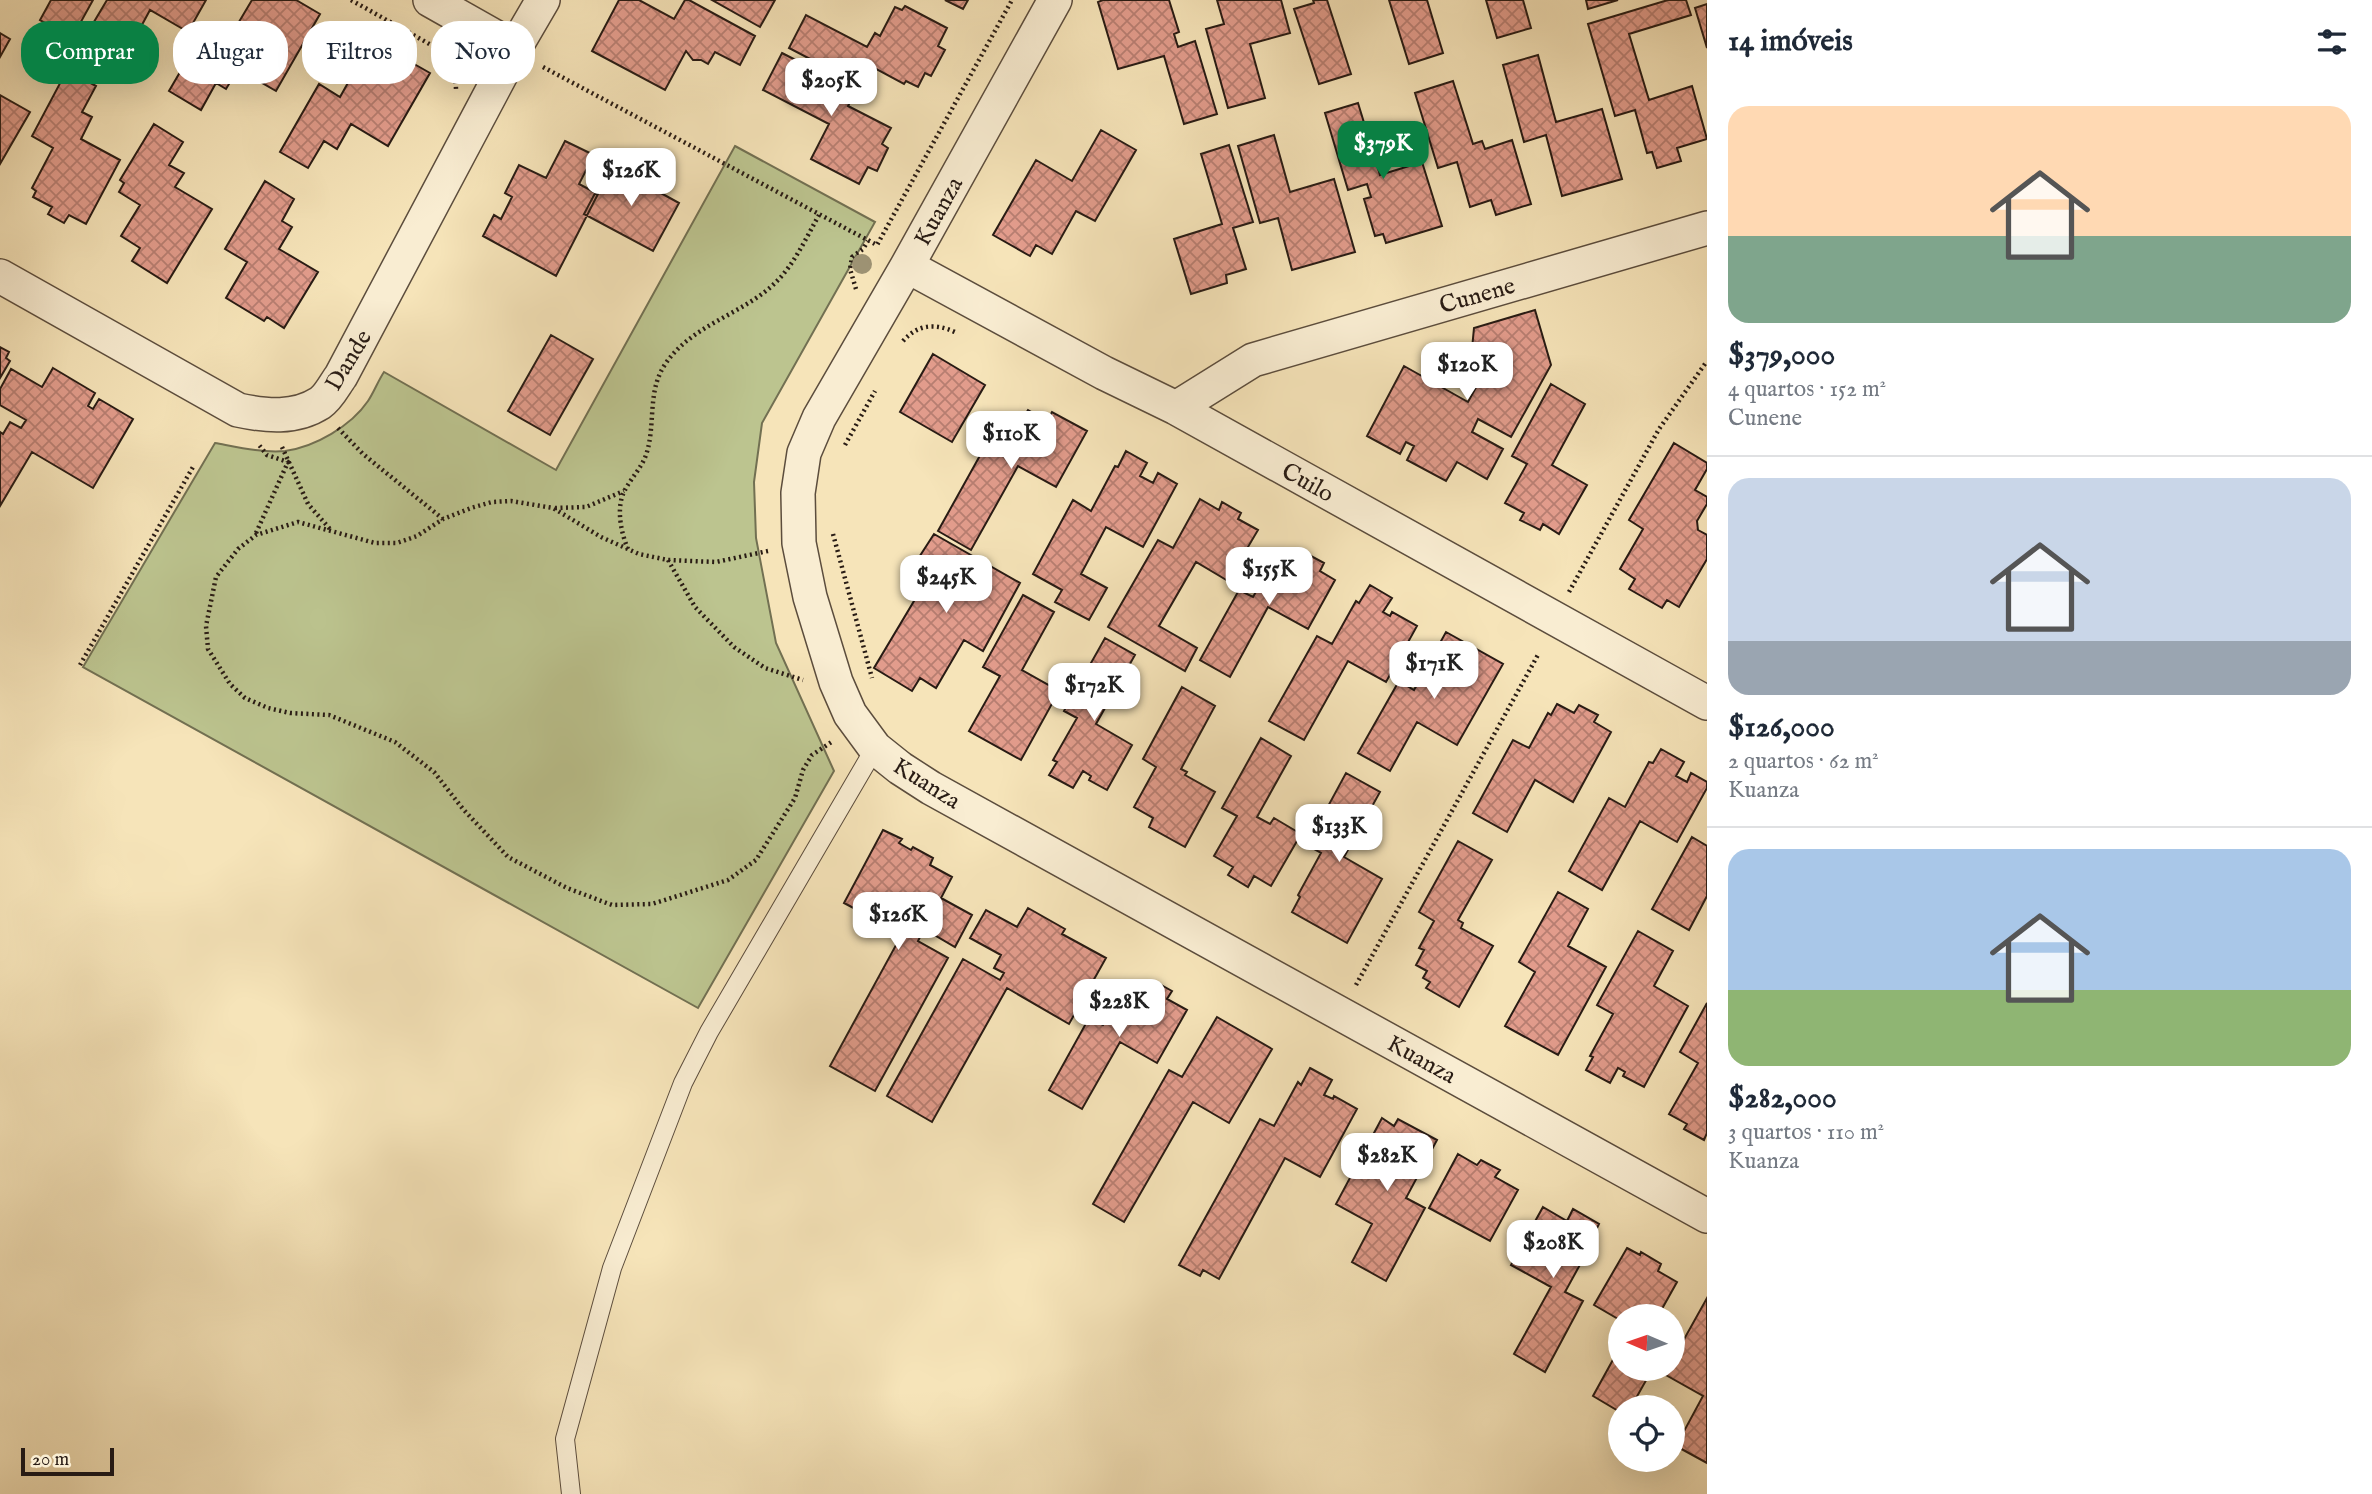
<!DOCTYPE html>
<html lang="pt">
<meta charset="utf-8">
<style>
body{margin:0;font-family:"IM FELL English",serif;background:#f2f2f3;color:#1f2937;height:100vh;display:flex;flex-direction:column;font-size:26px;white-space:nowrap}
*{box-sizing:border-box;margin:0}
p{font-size:23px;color:#747a83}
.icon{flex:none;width:38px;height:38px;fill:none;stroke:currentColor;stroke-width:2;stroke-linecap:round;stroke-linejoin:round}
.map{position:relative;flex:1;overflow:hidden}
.details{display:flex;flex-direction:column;background:#fff;width:665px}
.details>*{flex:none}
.hud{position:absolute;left:21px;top:21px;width:665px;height:63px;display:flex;gap:14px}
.needle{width:46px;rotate:272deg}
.controls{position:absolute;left:1608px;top:1304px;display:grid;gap:14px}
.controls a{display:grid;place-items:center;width:77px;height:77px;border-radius:50%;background:#fff;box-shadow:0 7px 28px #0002;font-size:35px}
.scale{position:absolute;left:21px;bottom:18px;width:93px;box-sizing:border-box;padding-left:7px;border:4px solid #281b14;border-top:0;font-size:19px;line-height:24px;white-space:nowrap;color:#281b14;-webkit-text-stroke:5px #f9edd2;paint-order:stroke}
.price{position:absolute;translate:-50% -60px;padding:0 16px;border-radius:14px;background:#fff;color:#222;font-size:23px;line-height:46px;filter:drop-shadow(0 2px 4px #0008)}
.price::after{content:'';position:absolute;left:50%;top:42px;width:21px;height:16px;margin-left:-10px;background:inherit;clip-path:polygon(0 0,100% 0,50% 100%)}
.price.on{background:#0b8043;color:#fff}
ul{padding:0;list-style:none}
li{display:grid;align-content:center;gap:14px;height:371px;padding:0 21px}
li+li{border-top:2px solid #e0e1e3}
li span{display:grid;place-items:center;height:217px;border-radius:21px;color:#555}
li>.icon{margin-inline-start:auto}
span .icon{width:126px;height:126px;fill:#fffc;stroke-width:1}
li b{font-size:30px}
h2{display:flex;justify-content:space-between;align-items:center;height:84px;padding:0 21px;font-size:30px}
.tag{padding:0 24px;border-radius:28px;background:#fff;box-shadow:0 7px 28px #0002;font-size:24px;line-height:63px}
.tag.on{background:#0b8043;color:#fff}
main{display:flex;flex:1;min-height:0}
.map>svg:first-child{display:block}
.park{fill:#bcc48f;stroke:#727052;stroke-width:2}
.building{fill:url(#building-cross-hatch);stroke:#281b14;stroke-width:2}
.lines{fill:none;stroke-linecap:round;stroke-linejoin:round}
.lane-casing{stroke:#5c4d3d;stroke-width:20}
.street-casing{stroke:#5c4d3d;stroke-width:36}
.path{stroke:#281b14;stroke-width:4.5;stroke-dasharray:2 3.5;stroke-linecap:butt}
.lane{stroke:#f9edd2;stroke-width:18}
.street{stroke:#f9edd2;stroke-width:33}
.tree{fill:#9d9273}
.labels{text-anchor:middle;stroke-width:5;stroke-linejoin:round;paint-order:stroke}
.street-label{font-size:24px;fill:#281b14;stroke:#f9edd2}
</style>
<main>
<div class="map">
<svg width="1707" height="1494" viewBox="0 0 1707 1494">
<defs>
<pattern id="building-cross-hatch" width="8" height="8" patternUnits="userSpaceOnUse" patternTransform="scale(1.75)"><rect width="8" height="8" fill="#e29c8c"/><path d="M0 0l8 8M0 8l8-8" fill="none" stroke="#b77e71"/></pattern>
</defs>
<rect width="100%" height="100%" fill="#f6e4b9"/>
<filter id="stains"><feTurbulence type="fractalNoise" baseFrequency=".00286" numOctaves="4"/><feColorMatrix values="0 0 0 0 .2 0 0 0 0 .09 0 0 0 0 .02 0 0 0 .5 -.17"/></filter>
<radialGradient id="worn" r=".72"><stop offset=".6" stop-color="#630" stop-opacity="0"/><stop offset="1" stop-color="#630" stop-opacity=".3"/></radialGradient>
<path class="park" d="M735 146 875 222 762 423 754 482 756 538 776 643 834 771 698 1008 83 667 215 443C237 447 262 453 285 451 315 447 351 426 368 401 374 392 378 381 384 372L556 470Z"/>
<path class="building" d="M51 0H93L72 38 40 20Z
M107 0H206L188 32 150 10 137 34 127 28 112 53 85 37Z
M252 0H296L320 14 276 91 238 69 226 89 216 83 201 110 169 91 204 31 207 34 211 26 230 37Z
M619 0H639L674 19 685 0H689L755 36 740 65 715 52 708 64 701 60H693L686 51 665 90 592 51Z
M712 0H775L760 27Z
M945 0H968L963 9Z
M1103 0H1169L1179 32 1174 34 1178 47 1195 41 1217 114 1184 124 1164 56 1118 69 1098 2Z
M1217 0H1281L1290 33 1250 44 1265 98 1228 108 1206 29 1224 24Z
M1313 0H1327L1351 74 1319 84 1294 9 1314 3Z
M1389 0H1427L1443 53 1409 64Z
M1486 0H1523L1531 28 1497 38Z
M1586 0H1618L1588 9Z
M1668 0H1686L1691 15 1629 34 1649 100 1692 86 1707 139 1677 148 1681 161 1657 168 1652 152 1647 153 1635 110 1615 116 1588 24Z
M1707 4V48L1695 8Z
M905 6 947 28 938 46 945 50 931 76 925 73 918 87 906 81 904 84 869 65 858 84 789 48 806 15 867 47 875 33 880 36 895 7 902 10Z
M0 33 10 39 0 57Z
M372 40 430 73 388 146 351 124 337 149 324 141 308 168 280 152 319 84 340 97Z
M782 53 856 91 848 106 891 128 882 144 888 148 877 171 868 167 859 184 811 159 829 124 763 90Z
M1538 55 1556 122 1602 109 1622 179 1562 196 1546 135 1524 142 1503 65Z
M67 70 96 86 82 112 92 117 81 139 120 160 86 224 69 215 64 223 48 214 52 207 33 197 36 191 32 188 53 148 32 136Z
M1453 81 1473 144 1482 141 1485 149 1512 140 1531 204 1496 215 1491 200 1470 207 1457 162 1438 168 1415 93Z
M0 95 30 112 0 164Z
M1358 103 1380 175 1422 162 1442 226 1386 243 1383 234 1375 236 1364 199 1371 197 1367 184 1348 190 1325 113Z
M154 124 183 142 169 165 184 173 175 187 212 209 167 283 132 261 140 248 121 236 140 205 119 192 124 183 120 180Z
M1101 130 1136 150 1095 221 1076 211 1052 254 1036 245 1030 256 993 235 1036 160 1072 181Z
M1274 135 1290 192 1334 179 1355 252 1292 270 1278 218 1260 223 1238 146Z
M565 141 594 155 579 184 598 194 556 276 483 236 494 215 501 219 512 197 505 193 519 165 546 178Z
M1229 145 1253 222 1233 228 1246 269 1226 275 1227 283 1191 294 1174 239 1222 224 1201 154Z
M610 165 679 203 653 251 584 214Z
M265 181 294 199 282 221 292 227 279 249 318 272 284 328 267 317 264 321 226 298 247 262 225 249Z
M1535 310 1551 365 1511 437 1478 419 1472 432 1503 449 1487 479 1457 462 1446 481 1407 460 1414 446 1406 442 1400 454 1367 436 1404 366 1468 402 1491 360 1472 349 1474 328Z
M551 335 593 359 550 435 508 411Z
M0 347 9 352 6 358 10 361 0 378Z
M933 354 985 385 952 442 900 412Z
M53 368 95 393 88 406 93 409 99 399 133 419 93 488 32 452 0 506V432L3 434 10 422 21 428 26 420 0 405V389L11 369 42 387Z
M1551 384 1585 404 1552 465 1587 485 1559 534 1543 524 1540 530 1520 520 1524 513 1505 503 1527 464 1512 456Z
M1028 410 1047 421 1052 412 1087 431 1056 487 1018 466 971 550 938 531 987 443 1000 451 1019 416 1023 418Z
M1674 443 1707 463V469L1695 490 1707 497V504L1697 521 1698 530 1707 535V559L1679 607 1667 600 1662 608 1629 589 1635 579 1620 569 1643 529 1629 520Z
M1126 451 1147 463 1140 476 1153 483 1158 473 1177 484 1143 547 1106 527 1081 574 1107 588 1089 620 1055 602 1062 590 1033 574 1073 500 1091 511 1115 466 1118 467Z
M1200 499 1219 510 1222 502 1241 513 1238 519 1258 530 1228 581 1196 562 1159 626 1197 648 1185 671 1108 627 1158 540 1173 548Z
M934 534 1020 583 983 651 964 640 936 688 920 678 912 691 874 668 929 576 957 593 960 588 916 562Z
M1280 550 1297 561 1302 551 1324 563 1320 571 1335 580 1308 629 1268 607 1230 677 1200 660 1239 590 1253 597Z
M1370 585 1392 598 1383 612 1390 616 1392 612 1417 626 1386 682 1348 661 1304 740 1269 721 1317 636 1332 644 1356 601 1359 603Z
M1023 595 1054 612 1022 670 1059 691 1021 760 969 731 1000 676 983 667Z
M1446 632 1503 664 1457 745 1417 722 1390 771 1358 753 1399 681 1414 690Z
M1105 638 1135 655 1096 724 1132 745 1107 790 1089 780 1091 776 1083 771 1073 788 1049 775 1057 762 1053 760 1077 718 1064 711Z
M1182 687 1215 706 1181 769 1187 772 1185 775 1215 792 1185 847 1149 827 1153 818 1134 807 1156 767 1143 759Z
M1557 704 1574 713 1579 705 1598 715 1594 722 1611 732 1573 802 1535 780 1507 832 1473 813 1513 740 1529 748 1548 713 1551 715Z
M1261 738 1291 756 1257 817 1270 824 1274 818 1301 834 1271 886 1254 876 1248 887 1228 875 1233 867 1214 856 1237 816 1222 808Z
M1661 749 1684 762 1676 776 1687 782 1691 773 1707 782V788L1677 842 1640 821 1602 890 1569 871 1609 798 1625 807 1649 762 1653 763Z
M1346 773 1380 792 1344 857 1382 879 1347 943 1292 912 1300 897 1298 895 1321 853 1307 845Z
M883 830 902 839 899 843 911 850 913 847 933 858 930 865 952 877 941 898 972 915 955 947 924 929 918 941 948 958 875 1091 830 1066 901 936 885 927 872 924 865 914 844 903Z
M1692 837 1707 846V896L1689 930 1652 909Z
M1458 841 1492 860 1458 920 1463 923 1461 928 1493 946 1459 1007 1426 988 1430 982 1423 978 1427 971 1416 965 1424 950 1419 948 1434 921 1419 912Z
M1558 892 1588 909 1568 946 1606 967 1558 1055 1505 1026 1535 972 1519 962Z
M1028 908 1065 929 1062 934 1106 958 1069 1024 1007 988 932 1122 887 1096 963 959 1000 980 1004 973 994 968 1001 955 970 938 986 910 1017 927Z
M1638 931 1673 951 1654 986 1688 1006 1644 1087 1623 1076 1625 1072 1618 1068 1610 1083 1586 1070 1593 1057 1590 1056 1613 1014 1597 1005Z
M1154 981 1172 991 1167 999 1187 1010 1157 1063 1120 1042 1082 1109 1049 1090 1089 1018 1103 1025 1122 990 1125 992 1130 982 1148 992Z
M1707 1003V1133L1704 1140 1684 1129 1687 1124 1669 1114 1698 1063 1680 1052Z
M1217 1017 1272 1049 1229 1123 1193 1102 1124 1222 1093 1204 1169 1070 1182 1077Z
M1310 1068 1332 1080 1324 1095 1333 1099 1334 1096 1357 1109 1320 1177 1285 1158 1219 1279 1203 1270 1200 1276 1179 1265 1260 1119 1274 1126 1298 1082 1301 1085Z
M1382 1118 1394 1126 1398 1119 1437 1140 1406 1198 1425 1208 1386 1281 1352 1262 1372 1224 1336 1204Z
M1458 1154 1477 1165 1481 1160 1500 1170 1495 1177 1518 1190 1490 1241 1429 1208Z
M1543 1207 1567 1221 1573 1209 1599 1224 1591 1240 1593 1241 1565 1292 1583 1301 1545 1372 1514 1354 1551 1287 1511 1265Z
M1627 1248 1640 1255 1641 1252 1661 1264 1658 1271 1677 1282 1658 1316H1620V1320L1594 1305Z
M1707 1298V1463L1676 1446 1703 1396 1664 1374 1668 1368H1673V1359Z
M1620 1347V1368H1653L1631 1407H1620V1412L1593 1396Z"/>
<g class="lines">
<g class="lane-casing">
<path id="lane" d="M571 1494 565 1439 612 1268 683 1083 709 1032 875 748"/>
</g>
<g class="street-casing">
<path id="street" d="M430 0 515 48
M1055 0 907 266 819 418 804 453 798 493 799 543 810 597 836 682 850 714 875 748 900 768 931 788 1707 1216
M907 266 1104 373 1176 408 1707 703
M0 276 238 410C266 416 295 419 320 403 329 397 335 384 341 376L515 48 543 0
M1176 408 1253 360 1707 228"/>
</g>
<path class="path" d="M351 0 440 50C450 61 456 75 456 90
M543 67 877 245 1012 0
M856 289 850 269 852 257 863 249 868 241
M903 341C918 324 935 323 955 332
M338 428 363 454 443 519
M845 445 875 391
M282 447 308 504 330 529
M555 508 586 507 624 491
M256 533 288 462 267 455 259 445
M833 534 872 678
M628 549C621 533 616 508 624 492 630 479 641 469 646 455 656 426 647 393 664 366 690 325 742 315 775 283 794 265 806 238 819 215
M768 551 716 562 668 560 639 554 601 537 553 508 511 501 492 502 471 508 443 519 417 536 397 543H375L298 522 256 535 238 549 216 577 206 626 208 649 230 684 245 698 268 708 290 713 329 715 395 742 434 772 463 809 508 857 567 888 612 905 652 904 728 880 756 860 795 798 803 770 812 755 833 741
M668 560 695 607 734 647 765 668 803 680
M1569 592 1659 429 1707 361
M80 665 193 467
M1356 985 1539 653"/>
<use href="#lane" class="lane"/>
<use href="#street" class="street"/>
</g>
<circle class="tree" cx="862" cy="264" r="10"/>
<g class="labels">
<g class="street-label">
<text transform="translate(938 211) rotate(-61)" y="8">Kuanza</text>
<text transform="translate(1477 295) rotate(-16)" y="8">Cunene</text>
<text transform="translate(348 360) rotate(-59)" y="8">Dande</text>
<text transform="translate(1308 482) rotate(29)" y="8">Cuilo</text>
<text transform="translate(927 783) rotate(32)" y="8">Kuanza</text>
<text transform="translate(1422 1059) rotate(29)" y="8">Kuanza</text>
</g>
</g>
<rect width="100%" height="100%" filter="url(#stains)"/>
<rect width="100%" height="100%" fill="url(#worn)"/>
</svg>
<div class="controls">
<a><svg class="needle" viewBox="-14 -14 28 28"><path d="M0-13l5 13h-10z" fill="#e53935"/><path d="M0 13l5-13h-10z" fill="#747a83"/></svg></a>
<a><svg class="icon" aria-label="locate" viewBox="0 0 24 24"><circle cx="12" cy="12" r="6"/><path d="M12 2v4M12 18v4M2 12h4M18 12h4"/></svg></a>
</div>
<div class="scale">20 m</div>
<b class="price" style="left:831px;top:118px">$205K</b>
<b class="price on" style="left:1383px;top:181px">$379K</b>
<b class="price" style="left:631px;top:208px">$126K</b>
<b class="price" style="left:1467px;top:402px">$120K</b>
<b class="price" style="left:1011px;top:471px">$110K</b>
<b class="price" style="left:1269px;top:607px">$155K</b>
<b class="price" style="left:946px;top:615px">$245K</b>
<b class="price" style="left:1434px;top:701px">$171K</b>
<b class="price" style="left:1094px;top:723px">$172K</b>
<b class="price" style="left:1339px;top:864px">$133K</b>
<b class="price" style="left:898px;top:952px">$126K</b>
<b class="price" style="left:1119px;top:1039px">$228K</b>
<b class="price" style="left:1387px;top:1193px">$282K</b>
<b class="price" style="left:1553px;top:1280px">$208K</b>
<div class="hud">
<a class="tag on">Comprar</a>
<a class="tag">Alugar</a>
<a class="tag">Filtros</a>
<a class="tag">Novo</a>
</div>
</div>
<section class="details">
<h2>14 imóveis<svg class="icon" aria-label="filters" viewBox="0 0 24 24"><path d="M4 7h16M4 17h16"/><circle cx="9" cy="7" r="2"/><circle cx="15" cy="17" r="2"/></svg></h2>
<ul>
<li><span style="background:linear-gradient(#ffd9b3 60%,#7fa58c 0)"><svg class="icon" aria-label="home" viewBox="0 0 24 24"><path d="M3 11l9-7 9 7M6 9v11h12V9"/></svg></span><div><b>$379,000</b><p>4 quartos · 152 m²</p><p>Cunene</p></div></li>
<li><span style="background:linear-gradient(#c9d6e8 75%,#9aa5b1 0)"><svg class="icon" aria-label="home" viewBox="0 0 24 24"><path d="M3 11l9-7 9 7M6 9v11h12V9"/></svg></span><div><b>$126,000</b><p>2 quartos · 62 m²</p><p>Kuanza</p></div></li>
<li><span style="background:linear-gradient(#a9c7e8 65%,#8fb573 0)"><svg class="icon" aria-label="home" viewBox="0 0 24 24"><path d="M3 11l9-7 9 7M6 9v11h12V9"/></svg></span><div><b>$282,000</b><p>3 quartos · 110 m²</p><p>Kuanza</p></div></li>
</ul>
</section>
</main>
